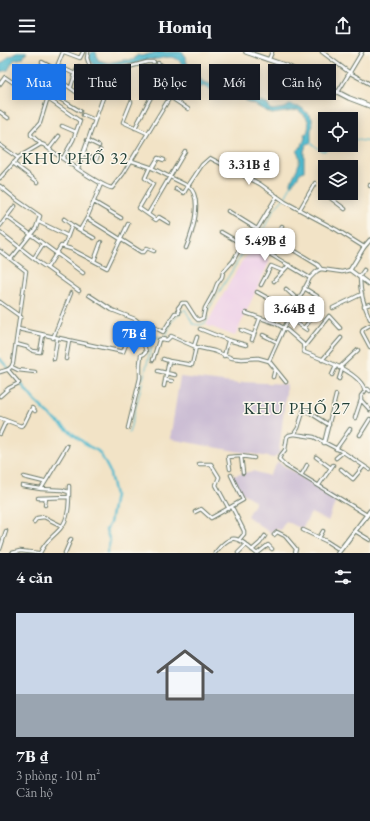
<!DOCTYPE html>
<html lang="vi">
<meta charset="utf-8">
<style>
body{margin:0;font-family:"EB Garamond",serif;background:#242831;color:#f1f3f6;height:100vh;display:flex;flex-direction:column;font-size:15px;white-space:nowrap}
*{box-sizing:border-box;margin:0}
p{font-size:13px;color:#9ea1a6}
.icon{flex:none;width:22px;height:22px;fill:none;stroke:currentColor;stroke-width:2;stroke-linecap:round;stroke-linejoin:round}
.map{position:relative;height:501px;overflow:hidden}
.details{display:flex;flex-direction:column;background:#171b24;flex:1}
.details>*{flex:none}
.banner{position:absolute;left:12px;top:12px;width:346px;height:36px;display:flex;gap:8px}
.buttons{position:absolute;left:318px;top:60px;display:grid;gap:8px}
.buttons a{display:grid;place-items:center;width:40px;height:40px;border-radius:0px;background:#171b24;box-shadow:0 2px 10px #0003;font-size:20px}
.price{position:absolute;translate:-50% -34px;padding:0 9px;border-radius:8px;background:#fff;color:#222;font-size:13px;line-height:26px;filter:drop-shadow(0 1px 2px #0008)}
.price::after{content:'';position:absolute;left:50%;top:24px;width:12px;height:9px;margin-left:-6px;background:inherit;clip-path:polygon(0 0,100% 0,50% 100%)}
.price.selected{background:#1a73e8;color:#fff}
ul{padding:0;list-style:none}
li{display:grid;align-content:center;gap:8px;height:212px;padding:0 16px}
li+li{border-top:1px solid #363941}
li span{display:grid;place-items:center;height:124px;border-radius:0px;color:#555}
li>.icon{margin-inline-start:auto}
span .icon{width:72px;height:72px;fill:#fffc;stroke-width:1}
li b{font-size:17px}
h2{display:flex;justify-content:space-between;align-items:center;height:48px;padding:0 16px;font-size:17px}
.pill{padding:0 14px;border-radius:0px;background:#171b24;box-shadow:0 2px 10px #0003;font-size:14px;line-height:36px}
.pill.selected{background:#1a73e8;color:#fff}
header{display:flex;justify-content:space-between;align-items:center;height:52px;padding:0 16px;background:#171b24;font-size:18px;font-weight:800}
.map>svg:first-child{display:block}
.built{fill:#eed0e8}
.industrial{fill:#ccbed4}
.water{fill:#50b9ce;stroke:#387b81}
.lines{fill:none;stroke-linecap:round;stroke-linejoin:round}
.stream{stroke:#50b9ce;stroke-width:1}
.canal{stroke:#50b9ce;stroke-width:2.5}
.minor-casing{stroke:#697767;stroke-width:4.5}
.tertiary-casing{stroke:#697767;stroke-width:5}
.secondary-casing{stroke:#697767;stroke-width:5.5}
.minor{stroke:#fff;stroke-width:2.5}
.tertiary{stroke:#fff;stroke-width:3}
.secondary{stroke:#fff;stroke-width:3.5}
.labels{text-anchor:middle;stroke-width:3;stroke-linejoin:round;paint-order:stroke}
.neighbourhood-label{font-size:17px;letter-spacing:1px;fill:#1f3d34;stroke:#fbf7ec}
</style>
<header><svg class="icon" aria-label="menu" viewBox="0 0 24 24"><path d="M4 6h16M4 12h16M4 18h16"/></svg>Homiq<svg class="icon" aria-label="share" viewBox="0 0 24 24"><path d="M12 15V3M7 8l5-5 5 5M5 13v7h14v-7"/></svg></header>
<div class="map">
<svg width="370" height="501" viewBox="0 0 370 501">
<rect width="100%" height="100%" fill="#fbf7ec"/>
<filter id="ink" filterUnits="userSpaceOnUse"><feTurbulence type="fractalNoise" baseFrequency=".025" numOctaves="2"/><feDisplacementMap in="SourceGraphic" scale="8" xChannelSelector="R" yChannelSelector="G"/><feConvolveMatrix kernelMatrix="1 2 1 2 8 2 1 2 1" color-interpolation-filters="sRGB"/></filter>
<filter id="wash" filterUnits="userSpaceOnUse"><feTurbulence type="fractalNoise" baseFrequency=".012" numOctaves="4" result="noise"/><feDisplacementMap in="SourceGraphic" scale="16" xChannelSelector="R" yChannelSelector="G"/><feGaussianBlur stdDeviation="0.9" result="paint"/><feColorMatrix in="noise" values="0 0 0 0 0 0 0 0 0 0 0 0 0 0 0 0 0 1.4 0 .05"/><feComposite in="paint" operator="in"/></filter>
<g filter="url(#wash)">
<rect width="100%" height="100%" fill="#f2e3c6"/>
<path class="built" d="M253 198 270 208 235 284 206 273 242 209Z"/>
<path class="industrial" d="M180 325 241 332V330L287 332 279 399 280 401 274 406 170 387Z
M278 410 337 446 328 469 311 461 302 477 286 469 280 478 276 477 270 481 247 464 255 450 254 448 239 439 232 424 253 419 269 424Z"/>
<path class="water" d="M16 0H27L23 6 14 8 8 18 0 20V12C4 11 7 5 11 3L12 4Z
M92 0H96L98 8 108 11 124 8H134L135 6V5L138 3 141 4 157 0H183L189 16 196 24H199L203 30 211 32 213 35C219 32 224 36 230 34L232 31 233 33 237 35 244 37 259 49 267 52 271 58 285 56 291 52 294 54 302 56 312 66V70L313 73 311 78V90L306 93 304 99V119L300 121 295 129 290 133C293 122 304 111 297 99 301 96 304 90 305 85L304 82 307 81C311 69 308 66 298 58L272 62 251 51H248L246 48 237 43 233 45 232 43 225 41 223 39 221 40 218 38 216 40 203 34 201 36 184 24 182 21 185 17C177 3 172 4 158 7 153 7 153 9 149 7L147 9C145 10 144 9 142 9 137 10 135 15 129 11L114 14 111 19H99L89 7V3Z"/>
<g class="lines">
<path class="stream" d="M351 87 370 90
M310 90 320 98 324 99 335 93
M129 381 154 285H166L171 270 185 257 193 272 200 273 205 271 207 268 206 261 216 245 241 204 265 174 275 156 286 144 292 131"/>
<path class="canal" d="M0 307 10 318
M18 328 35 349 53 366 88 394 98 399 101 403 109 418 115 443 110 471 106 478 110 489 107 501"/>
</g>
</g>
<g filter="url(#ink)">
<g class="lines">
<g class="minor-casing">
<path id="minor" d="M63 0 58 12 40 71 31 81V83L41 92 44 93C54 101 102 135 112 136L123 122 178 32
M64 0 80 6 83 0
M88 0 87 6 90 15C100 25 110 27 124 24L125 16 147 10H154
M322 0 350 21 370 32
M269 7 272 0
M42 10 57 18
M58 14 75 22 71 35
M75 22 78 15
M55 25 76 40
M75 27 91 37
M83 31 86 25
M0 32 5 25 21 36
M17 33 25 20
M286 33 293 17
M338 40 362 0
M50 41 80 59
M170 45 188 57
M48 47 80 69 73 88 63 106
M131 50 123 70 147 81
M0 60 8 66
M83 63 95 68
M62 74 76 80
M135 76 166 16 158 11
M87 88 99 94
M0 93 18 106
M49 97 59 84
M83 101 96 108 100 98
M132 109 150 115 188 134 202 113 210 106 260 132 285 150 337 178 364 195
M13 111 38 130
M150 115 145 126 153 132 139 156 156 168 159 165 169 171
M78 116 110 26
M152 116 158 106 164 108
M0 126 19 105 41 92
M0 134 17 148 40 164 36 176 11 207
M370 134V133
M176 137 184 141 188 134C204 145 192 182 186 196
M329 145 345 157
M94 150 121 166
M300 157 315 131
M228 159 257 177
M148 162 185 99
M7 165 83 221
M87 166 141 200H144L147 196 154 199
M64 167 72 173
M39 170 68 184
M0 174 15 154
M0 180 41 212 47 216 79 239
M221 180 242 192
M278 180 282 174
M94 186 80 178 87 166 101 132
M64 194 72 173 80 178
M258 195 310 226
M0 199 26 219 13 311C11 318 6 318 0 320
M295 199 318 213 321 217
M34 206 43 192
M94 209 101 190
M47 216 61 194 71 197 107 216 128 172
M359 225 364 218
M360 226C360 241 364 254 370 267
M274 229 289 213
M261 233 271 214 283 219
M304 236 317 244
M286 237 298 248
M257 240 275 250 283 252 293 258
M89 243 112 258 135 267 146 277
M0 250 21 265
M364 254 370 252
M333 256 362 242
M272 260 288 268
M246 261 275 271 287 278 303 292 304 300C321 307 361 320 365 339L361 344V348L370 358
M289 266 307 278
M268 269 272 260
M370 273 363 277 362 280 370 295
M304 276 311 267
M18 277 123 300 129 285
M200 277 228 288 246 293
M241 278 254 283
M263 283 277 290
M53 286 71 241
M252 288 260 266
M16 292 27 295 33 299 40 300 43 283
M194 294 197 285
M304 295 329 264 340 276
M224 304 228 289
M54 307 57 287
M66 307 69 289
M163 307 169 309 164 334
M153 308 159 288 162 287 167 288 171 284 196 295 214 299 232 306 242 307 258 306 269 309
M322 308 341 286
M169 309 192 313 196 295
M269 309 284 276 310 226 317 219 321 217 342 220 350 218
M269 309 286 330
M12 315 18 318 35 320
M339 316 358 298
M158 319 175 323
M332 323 336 314
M273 325 275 317
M339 327 342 317
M165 328 172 329
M364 337H368L370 339
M0 344 9 336 19 331 8 318
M0 366 21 374 24 372 32 356 35 359
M355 366 361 348
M128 376 140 326V312L141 303 144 302 146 300 144 292 148 281 145 279 150 273 163 280 175 261H179V259L178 256 182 251H186L195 265 198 268 203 266 205 256 214 240 217 232 222 225 223 220 233 209 242 192 253 184 277 144
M0 382 6 369
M294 382 298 376 304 357 329 373
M360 383 370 367
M324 391 336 343
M336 397 350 377
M241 404 243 421
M316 405 331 416
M336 406 343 400
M199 412H211L219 425 216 433 229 457
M230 417 228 405 241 404 254 406
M341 417 353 427 364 414
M302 422 307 413
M24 425 44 430
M319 433 333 413
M22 434 41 437 62 438 69 440
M41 437 67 394
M38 446 69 445
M45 453 46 446
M232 455 244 479V482L239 488
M195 460 201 457 211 466 243 448 231 423
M367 463 286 414 279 407 281 403 285 398 287 385 289 383 294 382 314 385 343 400 370 418
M34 470 37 466 44 465 62 474
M303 478 326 489 340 498
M355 479 370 488
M274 483 277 480 285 484 296 497 295 501
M319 486 323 479
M0 497 6 479
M252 498 260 491 265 484
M12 501 20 499 38 501
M40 501C47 487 51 487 60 477 70 466 69 448 69 434
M65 501 71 487
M215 501C232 479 237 485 256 501
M238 501 246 493
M258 501 268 493 272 497"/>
</g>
<g class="tertiary-casing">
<path id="tertiary" d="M370 188 364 195 350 218 370 233"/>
</g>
<g class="secondary-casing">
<path id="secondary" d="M246 0 287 14 349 46 370 54
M338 501 370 459"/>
</g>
<use href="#minor" class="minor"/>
<use href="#tertiary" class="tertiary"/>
<use href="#secondary" class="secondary"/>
</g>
</g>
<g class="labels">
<g class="neighbourhood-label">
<text x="75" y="112">KHU PHỐ 32</text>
<text x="297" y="362">KHU PHỐ 27</text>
</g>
</g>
</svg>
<div class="buttons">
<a><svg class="icon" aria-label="locate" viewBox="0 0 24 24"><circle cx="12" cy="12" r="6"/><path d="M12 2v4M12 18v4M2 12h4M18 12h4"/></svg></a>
<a><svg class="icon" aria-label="layers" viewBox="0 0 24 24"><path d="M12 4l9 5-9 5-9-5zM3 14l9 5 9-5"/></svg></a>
</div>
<b class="price" style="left:249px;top:134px">3.31B ₫</b>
<b class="price" style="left:265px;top:210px">5.49B ₫</b>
<b class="price" style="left:294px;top:278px">3.64B ₫</b>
<b class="price selected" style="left:134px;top:303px">7B ₫</b>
<div class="banner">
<a class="pill selected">Mua</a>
<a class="pill">Thuê</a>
<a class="pill">Bộ lọc</a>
<a class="pill">Mới</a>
<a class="pill">Căn hộ</a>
</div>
</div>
<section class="details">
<h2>4 căn<svg class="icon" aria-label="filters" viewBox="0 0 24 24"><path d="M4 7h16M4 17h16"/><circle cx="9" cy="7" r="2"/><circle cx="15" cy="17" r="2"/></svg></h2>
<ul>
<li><span style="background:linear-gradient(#c9d6e8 65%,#9aa5b1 0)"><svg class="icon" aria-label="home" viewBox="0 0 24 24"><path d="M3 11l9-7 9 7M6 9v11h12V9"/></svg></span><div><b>7B ₫</b><p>3 phòng · 101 m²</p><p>Căn hộ</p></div></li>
</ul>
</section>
